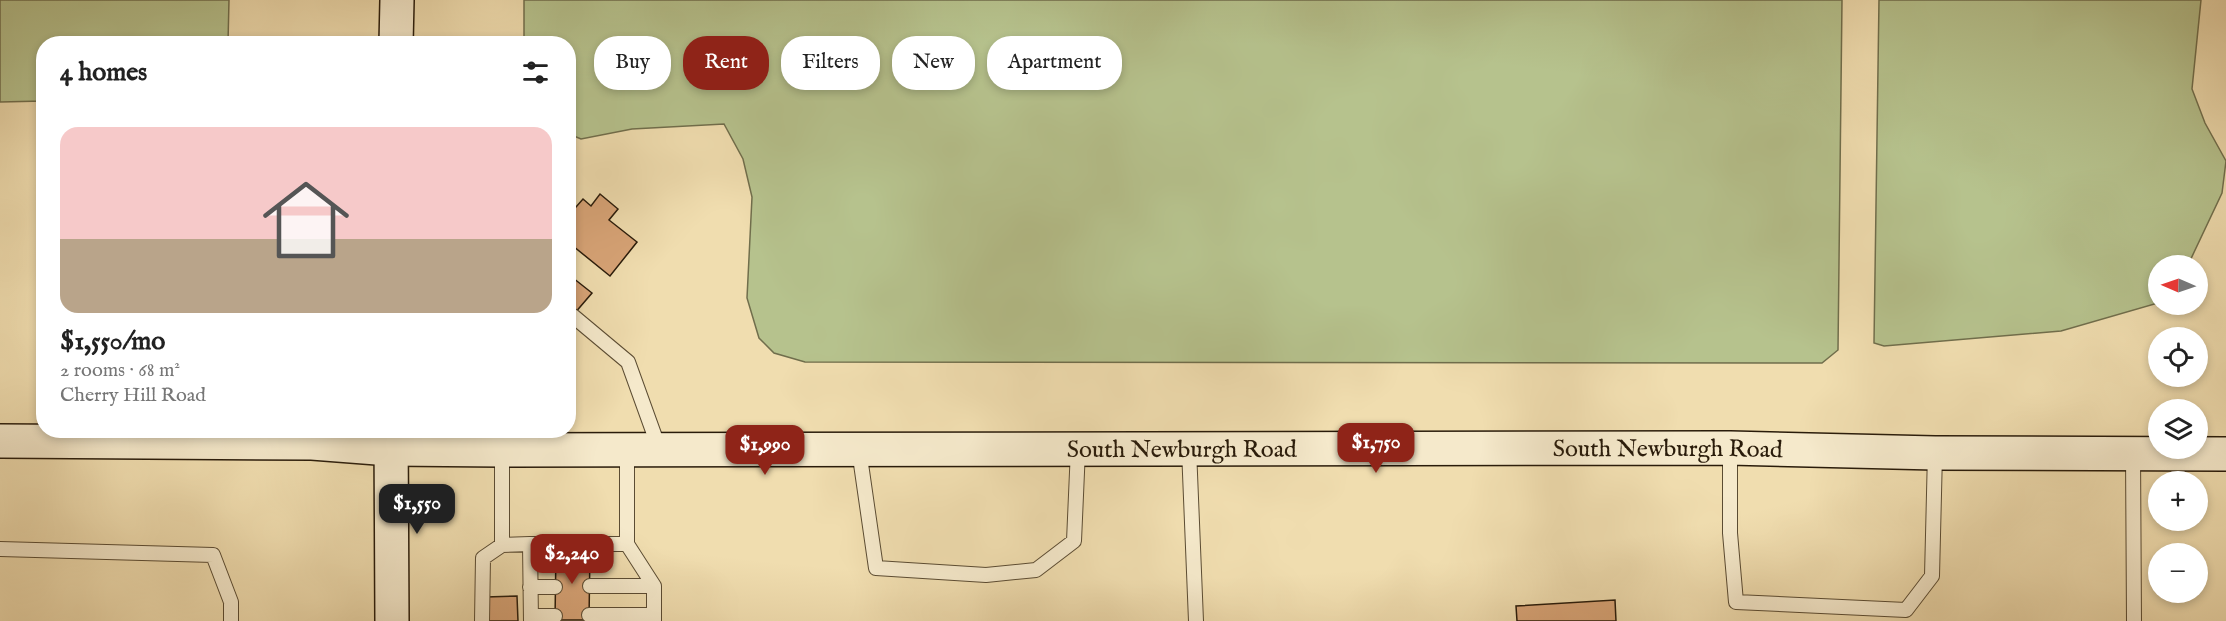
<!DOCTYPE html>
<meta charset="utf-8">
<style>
body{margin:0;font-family:"IM FELL English",serif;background:#f6f6f6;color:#222;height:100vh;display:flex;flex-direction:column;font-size:22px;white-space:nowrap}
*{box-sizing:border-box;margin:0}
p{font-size:20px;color:#767676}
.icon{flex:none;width:33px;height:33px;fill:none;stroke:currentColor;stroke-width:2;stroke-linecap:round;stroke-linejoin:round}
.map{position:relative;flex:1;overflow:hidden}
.sheet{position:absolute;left:36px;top:36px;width:540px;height:402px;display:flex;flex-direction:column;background:#fff;border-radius:24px;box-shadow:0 3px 9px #0003}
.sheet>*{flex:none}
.guide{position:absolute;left:594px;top:36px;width:570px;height:54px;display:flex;gap:12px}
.needle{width:39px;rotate:272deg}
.fabs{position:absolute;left:2148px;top:255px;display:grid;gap:12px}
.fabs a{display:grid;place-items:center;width:60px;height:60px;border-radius:50%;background:#fff;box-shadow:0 3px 9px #0003;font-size:30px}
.price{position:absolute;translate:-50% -51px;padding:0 14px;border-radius:12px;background:#8f2418;color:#fff;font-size:20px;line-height:39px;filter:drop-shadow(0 2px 3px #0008)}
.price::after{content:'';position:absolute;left:50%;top:36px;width:18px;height:14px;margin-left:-9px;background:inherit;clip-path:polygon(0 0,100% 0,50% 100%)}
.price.on{background:#222;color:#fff}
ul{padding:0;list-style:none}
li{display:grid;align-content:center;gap:12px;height:318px;padding:0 24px}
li+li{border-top:2px solid #e0e0e0}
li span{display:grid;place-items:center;height:186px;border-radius:18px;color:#555}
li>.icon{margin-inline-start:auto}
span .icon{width:108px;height:108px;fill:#fffc;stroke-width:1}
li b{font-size:26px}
h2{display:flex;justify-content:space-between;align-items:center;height:72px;padding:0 24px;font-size:26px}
.pill{padding:0 21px;border-radius:24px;background:#fff;box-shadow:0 3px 9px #0003;font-size:21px;line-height:54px}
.pill.on{background:#8f2418;color:#fff}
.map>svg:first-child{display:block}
.green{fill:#b6c28d;stroke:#706e4c;stroke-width:1.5}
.building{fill:#d8a477;stroke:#291b0a;stroke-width:1.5}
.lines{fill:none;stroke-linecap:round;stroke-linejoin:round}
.lane-casing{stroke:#5b4c33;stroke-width:16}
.secondary-casing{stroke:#291b0a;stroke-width:36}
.lane{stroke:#f5e9cb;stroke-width:14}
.secondary{stroke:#f5e9cb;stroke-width:33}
.labels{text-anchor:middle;stroke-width:5;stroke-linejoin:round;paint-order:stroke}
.street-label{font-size:24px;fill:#291b0a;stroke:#f5e9cb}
</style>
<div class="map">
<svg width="2226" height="621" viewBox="0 0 2226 621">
<rect width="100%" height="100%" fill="#f0ddaf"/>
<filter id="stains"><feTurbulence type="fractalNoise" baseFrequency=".00333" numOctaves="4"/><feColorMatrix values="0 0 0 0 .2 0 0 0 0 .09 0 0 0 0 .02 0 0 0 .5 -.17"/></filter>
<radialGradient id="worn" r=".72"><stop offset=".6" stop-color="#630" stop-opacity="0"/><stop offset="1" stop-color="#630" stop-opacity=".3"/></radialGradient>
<path class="green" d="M0 0H229L228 43 44 44 43 101 0 102Z
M524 0H1842L1838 350 1822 363 805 362 774 353 759 338 747 298 752 197 743 159 724 124 632 129 581 139 569 134 568 44 524 43Z
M1879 0H2201L2192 89 2205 123 2226 161 2222 193 2188 265 2158 266V303L2061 331 1884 346 1874 343Z"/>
<path class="building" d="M600 194 618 209 609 220 637 242 610 276 568 242V216L583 199 591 206Z
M568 274 592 293 568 321Z
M556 550H590L589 620H555Z
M517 596 518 621H486V597Z
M1615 600 1616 621H1517L1516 606Z"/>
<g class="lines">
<g class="lane-casing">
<path id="lane" d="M573 316 628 362 659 448
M1730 448V533L1736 602 1906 610 1932 576 1935 453
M1189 449 1196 621
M502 450V545L530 544 531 621
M859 450 876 568 986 575 1036 570 1074 541 1078 449
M2133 452 2134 621
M530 544H627L654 586V621
M627 544V450
M0 549 213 555 231 602V621
M590 586H654
M530 587H555
M589 615H654
M531 616H555
M482 621 483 558 502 545"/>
</g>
<g class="secondary-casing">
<g id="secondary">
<path d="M396 44 397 0"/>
<path d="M391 430 392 621"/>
<path id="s1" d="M0 441 312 443 390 449 502 450 1730 448 1935 453 2226 454"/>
</g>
</g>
<use href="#lane" class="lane"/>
<use href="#secondary" class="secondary"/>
</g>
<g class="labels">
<g class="street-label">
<text dy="8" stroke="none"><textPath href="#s1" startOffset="1182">South Newburgh Road</textPath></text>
<text dy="8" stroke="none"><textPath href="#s1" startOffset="1668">South Newburgh Road</textPath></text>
</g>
</g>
<rect width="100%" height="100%" filter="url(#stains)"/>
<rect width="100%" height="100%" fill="url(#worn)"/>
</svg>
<div class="fabs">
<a><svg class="needle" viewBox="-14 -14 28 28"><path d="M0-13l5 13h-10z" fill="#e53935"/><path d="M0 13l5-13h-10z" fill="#767676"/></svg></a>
<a><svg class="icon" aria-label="locate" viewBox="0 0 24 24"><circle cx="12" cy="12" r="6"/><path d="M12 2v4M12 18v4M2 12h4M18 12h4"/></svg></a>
<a><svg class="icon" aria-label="layers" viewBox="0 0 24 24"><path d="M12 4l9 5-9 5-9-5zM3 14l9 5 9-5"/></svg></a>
<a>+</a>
<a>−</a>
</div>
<b class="price" style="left:1376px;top:474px">$1,750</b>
<b class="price" style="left:765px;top:476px">$1,990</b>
<b class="price on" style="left:417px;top:535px">$1,550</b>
<b class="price" style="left:572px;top:585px">$2,240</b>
<div class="guide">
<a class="pill">Buy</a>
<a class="pill on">Rent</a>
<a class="pill">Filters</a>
<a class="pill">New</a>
<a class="pill">Apartment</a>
</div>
<section class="sheet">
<h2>4 homes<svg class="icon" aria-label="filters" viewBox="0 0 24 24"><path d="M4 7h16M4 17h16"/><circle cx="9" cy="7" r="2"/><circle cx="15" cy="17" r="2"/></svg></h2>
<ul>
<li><span style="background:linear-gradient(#f6c9c9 60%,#b9a48a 0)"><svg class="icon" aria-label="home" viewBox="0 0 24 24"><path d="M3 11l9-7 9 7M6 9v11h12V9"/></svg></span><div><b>$1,550/mo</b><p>2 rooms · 68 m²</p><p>Cherry Hill Road</p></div></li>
</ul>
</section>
</div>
